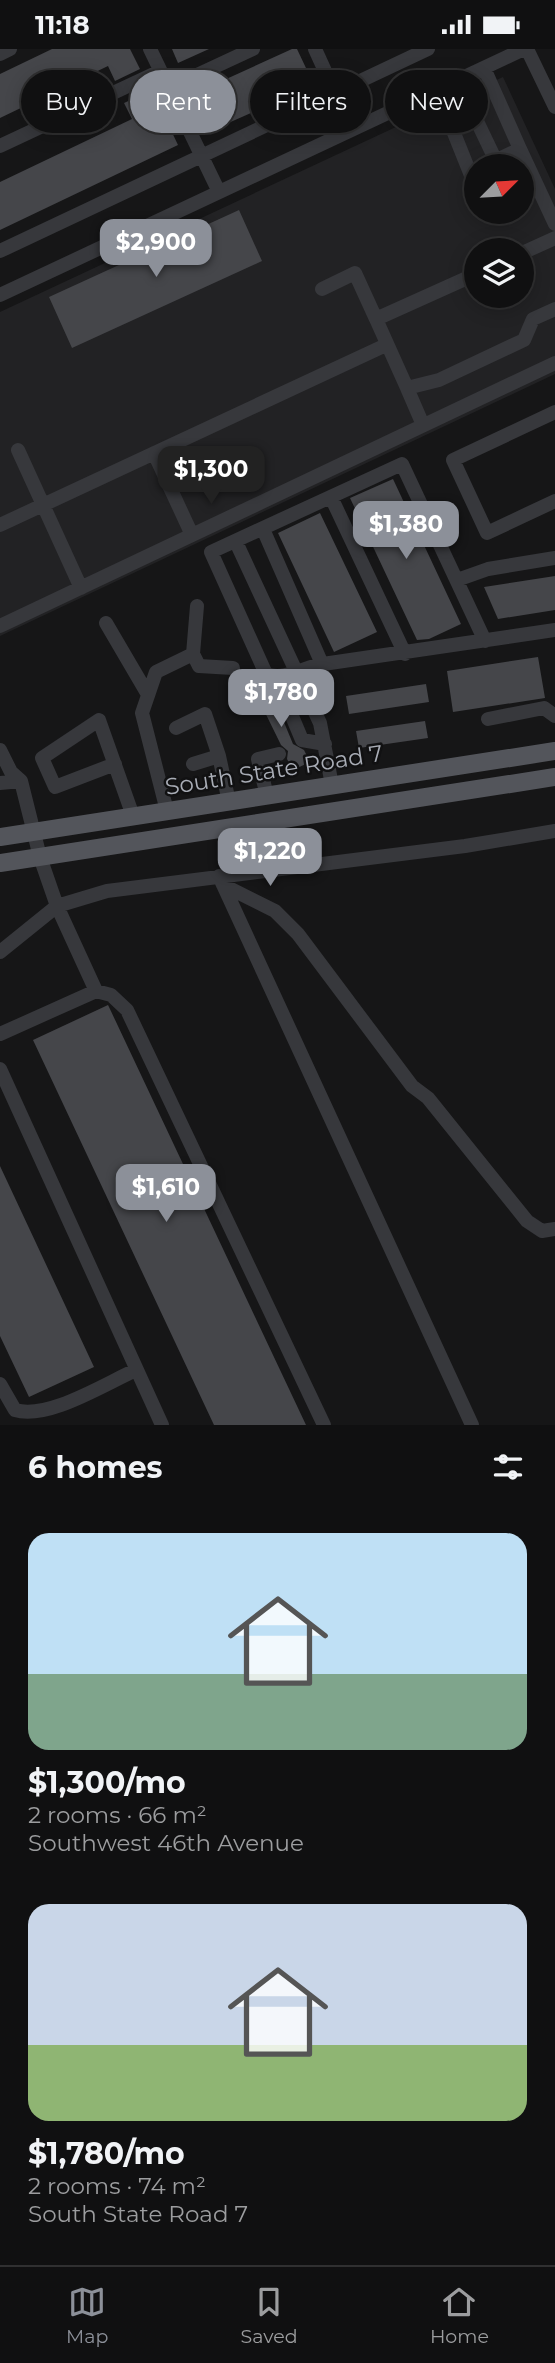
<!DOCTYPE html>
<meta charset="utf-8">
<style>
body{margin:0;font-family:Montserrat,sans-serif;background:#19191a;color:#f1f3f6;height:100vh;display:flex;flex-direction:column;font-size:26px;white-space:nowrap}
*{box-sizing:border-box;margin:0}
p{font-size:23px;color:#9c9d9f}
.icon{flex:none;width:38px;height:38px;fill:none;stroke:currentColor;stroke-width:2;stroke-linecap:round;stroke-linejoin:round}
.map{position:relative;height:1376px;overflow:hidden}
.panel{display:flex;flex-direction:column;background:#101011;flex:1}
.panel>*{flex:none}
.guide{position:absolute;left:21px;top:21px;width:514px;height:63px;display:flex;gap:14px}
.needle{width:46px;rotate:66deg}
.tools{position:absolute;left:464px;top:105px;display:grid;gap:14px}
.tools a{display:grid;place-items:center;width:70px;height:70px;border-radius:50%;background:#101011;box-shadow:0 4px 18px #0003,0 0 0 2px #303031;font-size:35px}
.price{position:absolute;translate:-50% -60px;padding:0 16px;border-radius:14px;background:#8c9099;color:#fff;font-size:23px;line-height:46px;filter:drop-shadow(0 2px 4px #0008)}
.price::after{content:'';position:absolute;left:50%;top:42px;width:21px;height:16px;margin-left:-10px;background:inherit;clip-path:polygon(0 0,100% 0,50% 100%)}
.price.selected{background:#222;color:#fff}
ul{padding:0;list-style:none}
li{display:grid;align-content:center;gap:14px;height:371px;padding:0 28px}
li span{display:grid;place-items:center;height:217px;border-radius:21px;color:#555}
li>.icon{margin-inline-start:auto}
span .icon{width:126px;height:126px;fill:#fffc;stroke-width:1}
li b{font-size:30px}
h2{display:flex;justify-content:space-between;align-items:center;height:84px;padding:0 28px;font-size:30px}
.tag{padding:0 24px;border-radius:32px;background:#101011;box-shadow:0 4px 18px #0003,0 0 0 2px #303031;font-size:24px;line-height:63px}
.tag.selected{background:#8c9099;color:#fff}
.status{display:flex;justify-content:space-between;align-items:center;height:49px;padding:0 35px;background:#101011;direction:ltr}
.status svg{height:19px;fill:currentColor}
.tab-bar{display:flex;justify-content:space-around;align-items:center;height:98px;border-top:2px solid #303031;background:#101011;font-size:19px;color:#9c9d9f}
.tab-bar a{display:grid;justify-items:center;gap:4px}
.tab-bar .selected{color:#8c9099}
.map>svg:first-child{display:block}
.built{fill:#222224;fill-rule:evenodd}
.building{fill:#45464a}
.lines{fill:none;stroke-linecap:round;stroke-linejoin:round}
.minor{stroke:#37383c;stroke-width:14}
.major{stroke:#53555b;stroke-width:18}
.labels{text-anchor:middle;stroke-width:5;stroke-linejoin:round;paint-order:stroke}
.street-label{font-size:23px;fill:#a9adb6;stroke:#111112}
</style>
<div class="status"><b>11:18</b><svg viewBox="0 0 49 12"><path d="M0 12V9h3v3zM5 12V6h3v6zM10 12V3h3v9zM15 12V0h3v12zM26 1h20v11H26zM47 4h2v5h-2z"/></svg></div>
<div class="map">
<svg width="555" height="1376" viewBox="0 0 555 1376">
<rect width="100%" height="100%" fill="#161617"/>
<path class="built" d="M503 28 555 140V325L0 587V263ZM476 117H522V163H476ZM476 201H522V247H476Z"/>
<path class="building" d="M52 0H130L140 20 115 32 108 17 0 69V25Z
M172 0H209L178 14Z
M292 0H297L314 36 208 83 191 46Z
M152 41 178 96 0 181V133L132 70 124 54Z
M239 161 262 212 72 299 49 248Z
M393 430 461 575 429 590 417 591 350 449Z
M320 464 377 583 334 603 278 484Z
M555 527V561L498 570 484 538Z
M538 608 545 649 453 663 447 622Z
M426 635 429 653 349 665 346 647Z
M269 637 293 695 304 701 310 713 293 721 287 710 288 702 281 696 255 643Z
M425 672 428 689 359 699 356 682Z
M108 956 109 958 306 1376H214L33 991Z
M0 1117 94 1318 29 1348 0 1287Z"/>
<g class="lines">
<path class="minor" d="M150 0 219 143
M315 0 335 44
M527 0 555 58
M0 5 10 0
M169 39 253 0
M0 97 160 22
M520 100 555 175
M484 117 520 100 484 19
M476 121 470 124 452 79 475 68 496 112
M0 202 428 0
M522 204 555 189
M476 225 376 270 407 339 439 331 524 291 533 270 555 260
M322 240 355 224 376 270
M0 246 524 0
M407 339 423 376
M555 363 453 411 487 484 555 452
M18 401 81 539
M154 404 192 486
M331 448 405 605
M0 476 386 296
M263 480 322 615
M236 493 320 674 332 736
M457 531 488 520 555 509
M106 574 147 644
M0 577 555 314
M485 592 402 415 211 503 266 625C285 632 304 618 323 615 400 603 478 593 555 581
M193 605 199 617 233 619
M276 629 302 691 325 695
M488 670 544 659 555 667
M176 679 205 665 219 707 229 753
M0 701 11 723 21 732
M115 715 55 738 42 709 99 671 133 767
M193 715 219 707
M0 734 21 732 40 808 57 857 107 842 465 797 555 782
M267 747 258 710 279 705
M167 762 142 664 156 623 193 605 197 557
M219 827 472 1376
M223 836 275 862 298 885 412 1037 428 1049 527 1172 542 1182 555 1180
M0 903 57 857 96 942 0 985
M96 942 111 946 127 961 324 1376
M0 1020 162 1376
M0 1335 15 1361C48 1371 104 1335 136 1321"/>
<path class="major" d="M0 788 555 702
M0 814 555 728"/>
</g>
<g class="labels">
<g class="street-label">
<text transform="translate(274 721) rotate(-9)" y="8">South State Road 7</text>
</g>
</g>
</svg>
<div class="tools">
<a><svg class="needle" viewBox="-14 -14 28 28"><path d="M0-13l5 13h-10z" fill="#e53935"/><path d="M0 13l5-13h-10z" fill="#9c9d9f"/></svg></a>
<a><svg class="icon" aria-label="layers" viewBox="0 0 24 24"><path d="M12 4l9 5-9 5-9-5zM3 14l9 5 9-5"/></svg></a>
</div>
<b class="price" style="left:156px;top:230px">$2,900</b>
<b class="price selected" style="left:211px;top:457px">$1,300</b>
<b class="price" style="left:406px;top:512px">$1,380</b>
<b class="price" style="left:281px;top:680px">$1,780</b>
<b class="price" style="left:270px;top:839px">$1,220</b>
<b class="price" style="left:166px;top:1175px">$1,610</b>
<div class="guide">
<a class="tag">Buy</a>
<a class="tag selected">Rent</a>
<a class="tag">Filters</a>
<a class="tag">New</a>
</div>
</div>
<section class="panel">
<h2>6 homes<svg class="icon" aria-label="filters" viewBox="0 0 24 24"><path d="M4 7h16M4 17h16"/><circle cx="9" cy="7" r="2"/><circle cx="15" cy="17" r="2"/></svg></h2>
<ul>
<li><span style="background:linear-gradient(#bfe0f5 65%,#7fa58c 0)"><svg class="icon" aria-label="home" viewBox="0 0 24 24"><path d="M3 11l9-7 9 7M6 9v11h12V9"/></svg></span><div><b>$1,300/mo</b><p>2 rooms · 66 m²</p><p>Southwest 46th Avenue</p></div></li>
<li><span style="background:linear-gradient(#c9d6e8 65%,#8fb573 0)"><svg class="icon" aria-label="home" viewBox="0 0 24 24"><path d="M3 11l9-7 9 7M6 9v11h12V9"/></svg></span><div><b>$1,780/mo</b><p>2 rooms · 74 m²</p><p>South State Road 7</p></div></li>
</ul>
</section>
<nav class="tab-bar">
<a class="selected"><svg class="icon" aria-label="map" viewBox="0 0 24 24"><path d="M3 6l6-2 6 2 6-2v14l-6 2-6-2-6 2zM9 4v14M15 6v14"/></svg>Map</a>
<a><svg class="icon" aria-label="saved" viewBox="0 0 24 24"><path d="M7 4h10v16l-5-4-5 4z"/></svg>Saved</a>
<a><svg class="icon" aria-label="home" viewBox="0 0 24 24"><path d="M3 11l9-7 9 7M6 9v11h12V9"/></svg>Home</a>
</nav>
